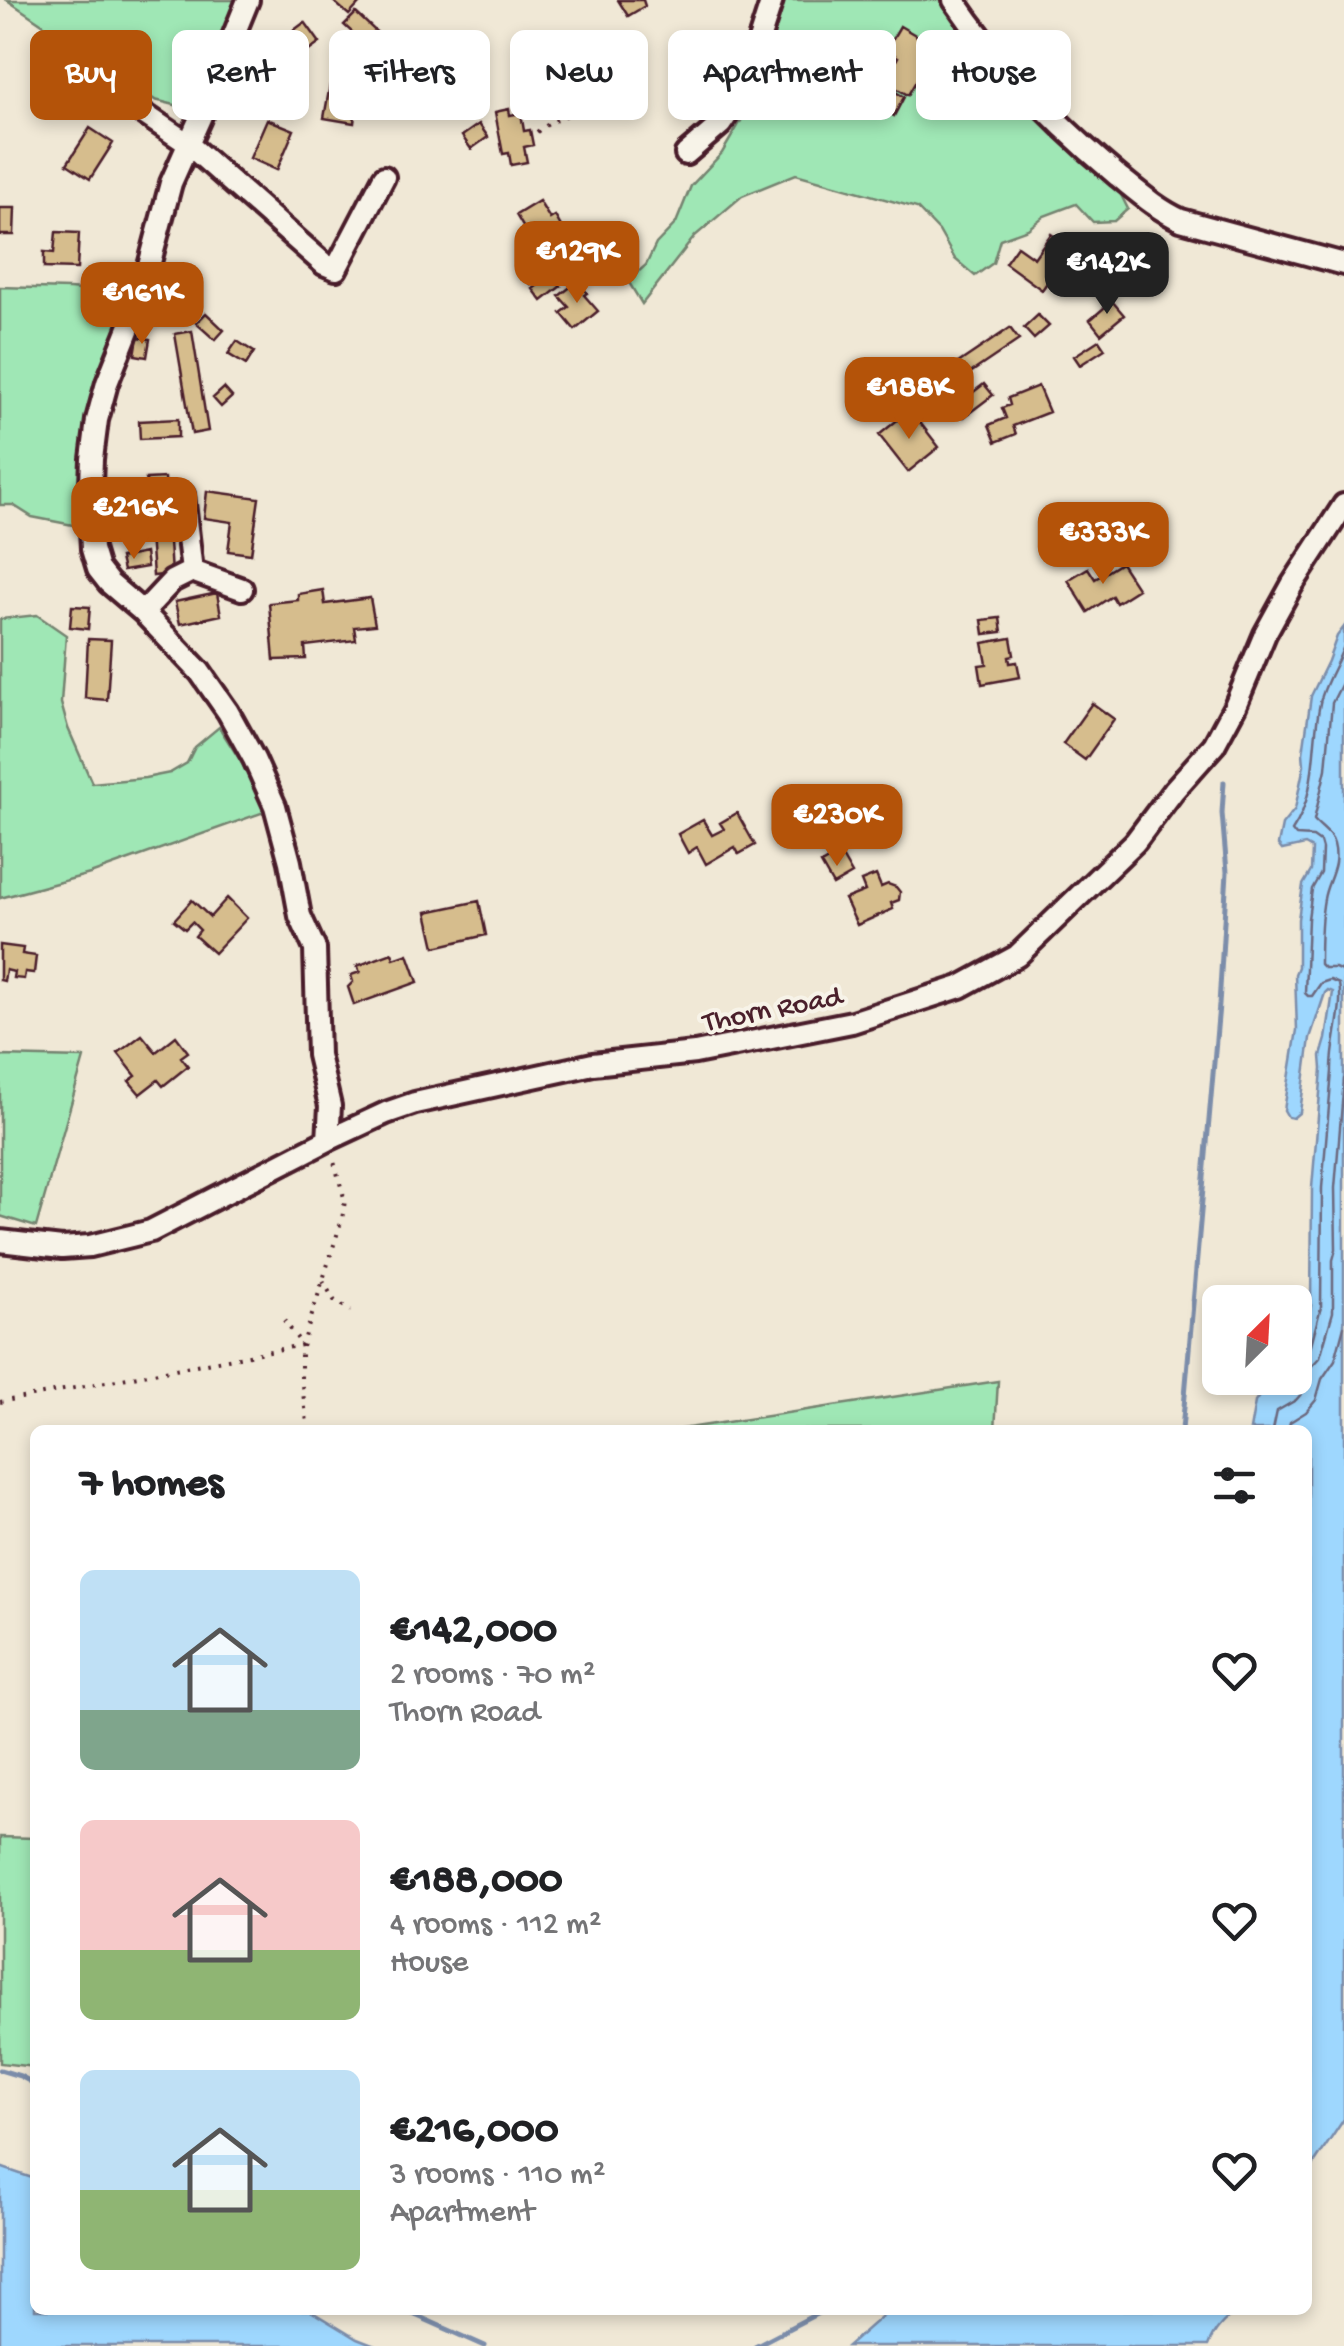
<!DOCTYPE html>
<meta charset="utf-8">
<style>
body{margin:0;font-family:"Gochi Hand",sans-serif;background:#f2f2f2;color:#202124;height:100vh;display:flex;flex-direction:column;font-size:38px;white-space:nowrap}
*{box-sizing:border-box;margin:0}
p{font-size:32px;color:#757577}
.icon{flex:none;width:55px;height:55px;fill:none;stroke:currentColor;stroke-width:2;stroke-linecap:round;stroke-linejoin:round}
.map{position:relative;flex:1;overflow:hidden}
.drawer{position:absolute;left:30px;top:1425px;width:1282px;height:890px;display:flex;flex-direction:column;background:#fff;border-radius:15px;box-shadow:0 5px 15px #0003}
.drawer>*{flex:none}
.guide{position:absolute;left:30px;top:30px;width:1285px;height:90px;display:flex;gap:20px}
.needle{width:65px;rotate:24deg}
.controls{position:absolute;left:1202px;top:1285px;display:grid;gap:20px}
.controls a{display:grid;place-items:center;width:110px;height:110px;border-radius:15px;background:#fff;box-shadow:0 5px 15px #0003;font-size:50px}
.price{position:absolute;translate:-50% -85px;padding:0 22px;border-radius:20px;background:#b45309;color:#fff;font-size:32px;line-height:65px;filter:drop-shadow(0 2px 5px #0008)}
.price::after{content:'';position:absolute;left:50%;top:60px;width:30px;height:22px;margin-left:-15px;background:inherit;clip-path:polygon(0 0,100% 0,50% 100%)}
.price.on{background:#222;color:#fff}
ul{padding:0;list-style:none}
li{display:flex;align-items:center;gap:30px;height:250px;padding:0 50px}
li span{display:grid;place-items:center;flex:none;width:280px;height:200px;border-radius:15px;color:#555}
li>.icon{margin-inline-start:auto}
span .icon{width:120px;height:120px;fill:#fffc;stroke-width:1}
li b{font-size:42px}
h2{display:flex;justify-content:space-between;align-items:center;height:120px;padding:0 50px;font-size:42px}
.pill{padding:0 35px;border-radius:15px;background:#fff;box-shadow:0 5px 15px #0003;font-size:35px;line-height:90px}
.pill.on{background:#b45309;color:#fff}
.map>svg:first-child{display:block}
.green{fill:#9fe7b5;stroke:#748370;stroke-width:2.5}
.water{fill:#9ed7fe;stroke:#7c8daa;stroke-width:2.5}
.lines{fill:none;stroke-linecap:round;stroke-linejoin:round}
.shore{stroke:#6c697f;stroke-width:2.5}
.stream{stroke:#7c8daa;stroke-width:5}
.building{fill:#d6bd8d;stroke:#4a1f2b;stroke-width:2.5}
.minor-casing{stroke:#4a1f2b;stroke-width:28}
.path{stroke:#4a1f2b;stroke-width:4;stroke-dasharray:2.5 8;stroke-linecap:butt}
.minor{stroke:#f7f3e8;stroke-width:20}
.labels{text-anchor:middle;stroke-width:8;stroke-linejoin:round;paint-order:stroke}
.street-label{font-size:30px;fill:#4a1f2b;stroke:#f7f3e8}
</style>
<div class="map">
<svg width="1344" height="2346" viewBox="0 0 1344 2346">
<rect width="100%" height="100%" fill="#f0e8d6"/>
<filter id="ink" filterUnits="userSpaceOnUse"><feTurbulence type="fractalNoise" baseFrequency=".01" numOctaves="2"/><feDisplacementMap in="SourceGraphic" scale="20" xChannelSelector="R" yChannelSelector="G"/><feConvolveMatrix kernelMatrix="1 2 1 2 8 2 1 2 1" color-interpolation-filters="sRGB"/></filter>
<g filter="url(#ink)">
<path class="green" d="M7 0H235L191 109 155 100Z
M784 0H942L987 68 1117 187 1128 209 1114 221 1093 222 1076 204 1044 216 1028 229 1000 239 993 263 975 276 955 259 939 231 917 208 796 174 742 196 695 236 642 304 628 281 646 265 656 244 676 223 691 186 722 153 748 109Z
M0 287 69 289 130 294 96 386 83 527 32 517 13 505H0Z
M37 615 66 635 61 703 68 728 92 783 145 778 170 773 187 763 195 747 219 727 240 760 267 811 90 874 0 898V619Z
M0 1056 84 1058 36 1227 0 1216Z
M998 1381 995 1430H675Z
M0 1837 35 1838V2067L0 2063Z"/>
<path class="water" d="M1344 627V2119L1308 2173V1430H1250L1255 1402 1264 1389C1276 1387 1285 1378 1295 1378L1296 1360 1311 1306 1312 1188 1322 1069 1321 1056 1326 1039 1333 992 1328 990 1325 993 1310 1038 1300 1112 1293 1118 1288 1117 1284 1110 1297 1030 1295 974 1298 967V919L1303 885 1311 871 1312 849 1305 845 1282 850 1278 845 1282 825 1295 809 1304 765 1303 753 1311 696 1328 661 1337 636Z
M0 2167 35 2179V2310H309L357 2339 375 2346H0Z
M889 2310H1238C1224 2320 1214 2330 1208 2346H848Z"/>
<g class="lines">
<path class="shore" d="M1344 679 1332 703 1326 769 1314 820C1321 828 1331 833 1334 844 1340 867 1327 880 1324 899 1320 920 1320 942 1320 964L1324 968H1335L1344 972
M1295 1359 1303 1358 1309 1352 1321 1307 1322 1188 1332 1071C1331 1045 1344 1008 1339 984L1330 980 1321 983 1312 996H1308L1305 993 1308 919 1312 889 1321 873 1322 849 1320 842 1313 837 1296 836 1292 831C1318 793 1311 746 1320 703 1324 684 1337 665 1344 646
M1273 1430 1277 1411 1296 1400 1303 1392 1306 1372 1320 1357 1333 1312V1260L1336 1249 1335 1188 1344 1079
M1288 1430 1290 1422 1306 1412 1316 1400 1322 1379 1335 1360 1344 1326"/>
<path class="stream" d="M1182 1430 1219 1005 1227 872 1222 813 1224 782
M0 2070 20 2076 35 2084
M404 2310 485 2346
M755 2346 824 2310"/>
</g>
<path class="building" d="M332 0H357L360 3 349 15Z
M618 0H643L645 6 628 16Z
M356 13 384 39 373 51 344 25Z
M305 22 320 43 278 73 263 53Z
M900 26 936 47 908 95 884 81 898 57 886 50Z
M352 41 365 58 348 71 335 53Z
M566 42 579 50 567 68 554 60Z
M73 79 95 97 83 111 61 93Z
M880 83 904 97 894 116 870 102Z
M330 85 371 92 368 109 356 107 354 123 324 118Z
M509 109 510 115 521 113 524 131 530 130 533 145 524 147 527 162 511 165 509 153 503 154 495 112Z
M267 119 294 130 277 170 250 158Z
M479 124 488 137 471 149 462 136Z
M90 128 113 143 90 179 67 164Z
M539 201 550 219 555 216 563 230 534 247 528 245 526 240 528 235 516 215Z
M0 208H15L14 235H0Z
M56 232 79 233 77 269 44 268V252L54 253Z
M1051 234 1071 248 1042 290 1005 263 1017 246 1034 258Z
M548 253 554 264 540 271 544 277 531 284 522 267Z
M552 274 561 286 542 301 533 289Z
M578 281 587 293 584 295 598 311 575 330 561 313 569 307 559 296Z
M1112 301 1124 315 1101 334 1090 320Z
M206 313 224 330 215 340 196 323Z
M1038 315 1049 326 1034 339 1024 328Z
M1010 328 1019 340 920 407 912 394Z
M192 331 208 431 192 434 175 334Z
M138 337 150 339 147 357 135 355Z
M1099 340 1105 349 1080 365 1074 356Z
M237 341 254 352 246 365 228 354Z
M984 384 993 395 964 417 955 406Z
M1038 386 1049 412 1013 426 1016 434 996 442 989 425 1006 418 1002 408 1010 405 1008 398Z
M224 388 232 397 221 407 213 398Z
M906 413 914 423 918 420 939 447 908 472 879 435Z
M178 419V437L140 439 139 421Z
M165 478 171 574 153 576 146 479Z
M207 491 259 498 251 554 228 551 232 522 204 518Z
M145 553 147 567 123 571 120 558Z
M1121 563 1138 589 1116 603 1112 596 1088 612 1068 580 1088 568 1095 579Z
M323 590 325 604 370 598 375 625 354 627 356 640 305 646 306 659 274 660 269 603 298 600V594Z
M217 593 221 615 180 624 175 602Z
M72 606 90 607 88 629 70 627Z
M1000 618 1002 632 984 634 982 620Z
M1011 638 1014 655 1009 656 1010 663 1017 662 1020 677 982 684 979 665 987 664 983 643Z
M88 639 111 640 107 700 85 698Z
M1092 703 1114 719 1085 760 1063 744Z
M737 813 755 845 739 854 735 847 706 864 697 847 688 853 678 834 703 820 712 835 724 829 720 823Z
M840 853 852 874 833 885 821 864Z
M876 875 881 887 888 884 896 887 900 892 899 900 891 903 893 909 857 925 845 899 865 891 861 881Z
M227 898 247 918 214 953 195 936 200 930 192 922 185 929 174 920 192 900 210 917Z
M479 901 486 935 435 947 427 912Z
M0 945 23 948 22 954 36 956 34 973 25 972 24 979 13 978 14 972 6 970 4 981 0 980Z
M392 953 394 959 408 954 418 982 354 1005 348 987 353 982 351 975 360 972 357 966Z
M142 1035 156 1052 176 1036 188 1052 181 1057 188 1066 163 1086 158 1080 140 1094 129 1081 136 1076 118 1053Z"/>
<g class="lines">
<g class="minor-casing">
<path id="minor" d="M248 0 200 118 171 183 140 300 107 383 97 420 92 459 90 509 92 549 98 569 109 583 143 612 200 672 228 712 254 759 275 806 290 862 300 916 315 949 318 1055 330 1106 328 1140
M954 0C999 67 1056 124 1118 176 1138 192 1157 209 1181 220L1344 264
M48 49 187 143 324 264 336 269 384 177
M686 154 721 124 742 93 772 0
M183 495 192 571
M143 612 172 581 192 571 242 589
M0 1241 62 1248 90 1246 151 1231 328 1140 386 1113 415 1103 593 1064 695 1053 852 1022 960 987 1017 956 1135 842 1174 790 1214 745 1235 706 1265 634 1292 585 1344 505"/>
</g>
<path class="path" d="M537 132C553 119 571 115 589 105L592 90
M323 1281 334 1300 351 1311
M0 1402 302 1345 284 1320
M308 1430 301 1378V1350L342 1219 345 1201 333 1158"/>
<use href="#minor" class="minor"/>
</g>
</g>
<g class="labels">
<g class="street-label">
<text transform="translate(772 1007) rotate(-11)" y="10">Thorn Road</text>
</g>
</g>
</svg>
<div class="controls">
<a><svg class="needle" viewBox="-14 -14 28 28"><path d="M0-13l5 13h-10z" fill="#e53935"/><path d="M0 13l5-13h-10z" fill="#757577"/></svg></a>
</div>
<b class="price" style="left:577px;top:306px">€129K</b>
<b class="price on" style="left:1107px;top:317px">€142K</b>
<b class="price" style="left:142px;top:347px">€161K</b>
<b class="price" style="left:909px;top:442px">€188K</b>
<b class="price" style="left:134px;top:562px">€216K</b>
<b class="price" style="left:1103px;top:587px">€333K</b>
<b class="price" style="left:837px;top:869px">€230K</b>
<div class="guide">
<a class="pill on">Buy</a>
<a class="pill">Rent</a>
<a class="pill">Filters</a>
<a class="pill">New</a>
<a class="pill">Apartment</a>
<a class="pill">House</a>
</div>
<section class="drawer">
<h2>7 homes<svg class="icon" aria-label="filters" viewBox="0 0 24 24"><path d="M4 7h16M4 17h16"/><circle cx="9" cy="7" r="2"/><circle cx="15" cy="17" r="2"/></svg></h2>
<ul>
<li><span style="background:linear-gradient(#bfe0f5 70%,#7fa58c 0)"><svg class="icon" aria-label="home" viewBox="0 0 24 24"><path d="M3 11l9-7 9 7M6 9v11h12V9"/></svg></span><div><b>€142,000</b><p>2 rooms · 70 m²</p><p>Thorn Road</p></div><svg class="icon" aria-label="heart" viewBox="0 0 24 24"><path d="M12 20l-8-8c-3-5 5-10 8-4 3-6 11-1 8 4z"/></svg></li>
<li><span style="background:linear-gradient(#f6c9c9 65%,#8fb573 0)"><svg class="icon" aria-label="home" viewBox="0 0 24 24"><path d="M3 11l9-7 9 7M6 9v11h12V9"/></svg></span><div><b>€188,000</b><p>4 rooms · 112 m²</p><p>House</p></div><svg class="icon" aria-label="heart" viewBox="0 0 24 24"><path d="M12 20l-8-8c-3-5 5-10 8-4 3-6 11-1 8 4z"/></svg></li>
<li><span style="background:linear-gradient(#bfe0f5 60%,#8fb573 0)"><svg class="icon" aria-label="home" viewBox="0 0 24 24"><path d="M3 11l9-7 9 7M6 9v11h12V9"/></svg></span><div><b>€216,000</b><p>3 rooms · 110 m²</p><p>Apartment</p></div><svg class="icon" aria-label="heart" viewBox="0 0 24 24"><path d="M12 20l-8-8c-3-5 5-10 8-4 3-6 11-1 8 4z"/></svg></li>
</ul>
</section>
</div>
